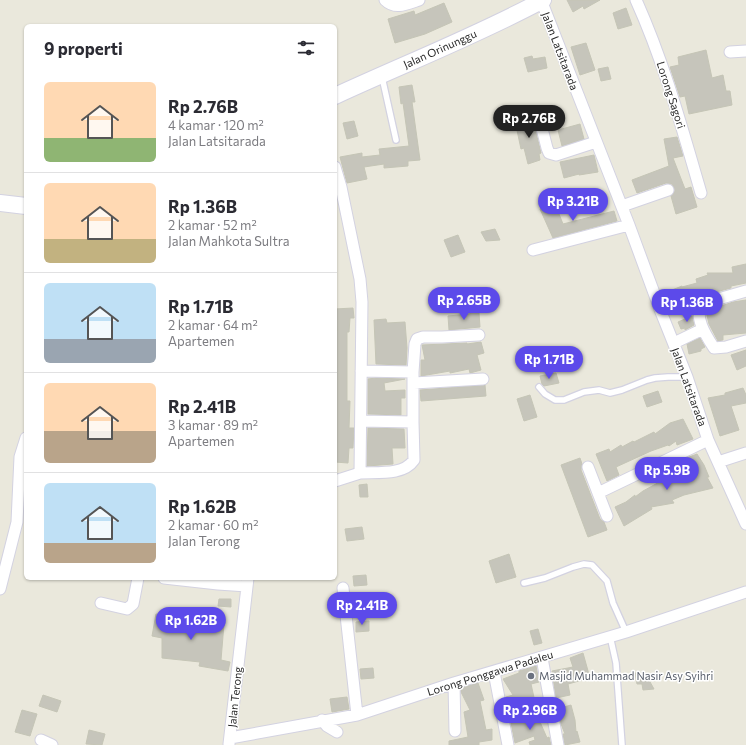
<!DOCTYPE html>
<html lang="id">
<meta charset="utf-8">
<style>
body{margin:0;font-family:Commissioner,sans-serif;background:#f7f7f7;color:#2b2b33;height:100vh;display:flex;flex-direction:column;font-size:15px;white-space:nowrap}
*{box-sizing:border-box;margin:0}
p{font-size:13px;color:#7c7c81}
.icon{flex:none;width:22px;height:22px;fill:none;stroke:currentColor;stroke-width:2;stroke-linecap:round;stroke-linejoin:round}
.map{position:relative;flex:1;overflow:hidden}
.sheet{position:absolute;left:24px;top:24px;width:313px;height:556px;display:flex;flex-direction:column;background:#fff;border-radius:6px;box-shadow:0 1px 3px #0004}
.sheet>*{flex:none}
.price{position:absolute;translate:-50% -34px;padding:0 9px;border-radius:14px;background:#5c4aea;color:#fff;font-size:13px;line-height:26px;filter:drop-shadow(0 1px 2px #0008)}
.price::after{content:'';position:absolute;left:50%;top:24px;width:12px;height:9px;margin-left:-6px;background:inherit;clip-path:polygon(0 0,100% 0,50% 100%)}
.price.current{background:#222;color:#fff}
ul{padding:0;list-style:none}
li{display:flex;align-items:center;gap:12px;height:100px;padding:0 20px}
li+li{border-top:1px solid #e1e1e2}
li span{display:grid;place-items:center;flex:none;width:112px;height:80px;border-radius:6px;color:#555}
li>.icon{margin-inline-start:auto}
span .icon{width:48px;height:48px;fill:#fffc;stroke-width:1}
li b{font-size:17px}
h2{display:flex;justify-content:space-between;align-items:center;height:48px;padding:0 20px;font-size:17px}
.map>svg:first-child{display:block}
.building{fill:#c6c5bb;stroke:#c5c5b6}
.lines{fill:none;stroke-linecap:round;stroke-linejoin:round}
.lane-casing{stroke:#d3d2e1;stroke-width:8}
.street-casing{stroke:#d3d2e1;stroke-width:13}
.secondary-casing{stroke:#d3d2e1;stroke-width:18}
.lane{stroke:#fff;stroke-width:5.5}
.street{stroke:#fff;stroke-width:11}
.secondary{stroke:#fff;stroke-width:16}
.worship-dot{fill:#6b7280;stroke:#fff;stroke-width:1.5}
.labels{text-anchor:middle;stroke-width:3;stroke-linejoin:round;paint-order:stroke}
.street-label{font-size:11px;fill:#292929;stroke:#fff}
.worship-label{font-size:11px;fill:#5b616d;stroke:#fff;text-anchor:start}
</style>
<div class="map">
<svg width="746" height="745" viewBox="0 0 746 745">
<rect width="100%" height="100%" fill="#eae8dc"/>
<path class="building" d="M567 0H600L584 9 583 6 573 12Z
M444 3 452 22 425 34 395 43 388 19 414 11 415 15Z
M626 8 632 25 618 29 613 13Z
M586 43 595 70 580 75 571 47Z
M706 50 712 78 723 75 726 91H730L732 105 689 114 685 96 680 97 670 67 679 65 678 57Z
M532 56 533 59 545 57 547 68 528 72 524 58Z
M608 67 611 79 601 81 598 69Z
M412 85 415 102H412L420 160 408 161V166L384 168V164L364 167 367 179 347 183 340 157 362 153V157L380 155 379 149 409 146 403 103 401 104 399 87Z
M532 116 541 153 539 154 540 160 528 164 524 148 521 149 515 121Z
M354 121 358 136 347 139 343 123Z
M580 124 584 139 562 146 558 130Z
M677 137 683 156 673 158 685 189 691 187 697 207 676 214 671 196 675 191 672 184 666 183 637 193 632 180 669 166 664 139Z
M594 155 598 172 579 175V174L564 178 560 162Z
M555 204 563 224 614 211 617 221 553 238 540 209Z
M495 229 500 240 486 241 481 232Z
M458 235 465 252 451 257 444 240Z
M746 264V283L731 286V288L716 292 715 291 700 297V296L685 299V300L683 301 685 305 674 311 667 292 682 286V287L697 283 696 279 708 275 707 273H733L732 267Z
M746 300V333L723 335V340L718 341 709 324 706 311 733 302Z
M353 308 354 318H350L349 332H347V401H350L349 428H354L353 448H349L348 463 335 462V331H337L335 309Z
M470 313H479L480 327 449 330 448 316 470 314Z
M692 316 694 325 685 330V328L681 329 678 322Z
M386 319 387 323 405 322 407 348 406 365 376 364 374 320Z
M700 338 705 347 701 349V351L689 354 687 344Z
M481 342 484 353 477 355 481 370 470 373 469 369 450 373V371L421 376V360H425L422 345 467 343V344Z
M746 350V366L737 370 731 355Z
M556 373 559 383 544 386 542 384 540 376Z
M376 378 405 379 384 383 385 391 405 390V398H401V415L368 414V379Z
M485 385 486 396 421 401 420 390Z
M743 388 746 395V403L731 406 739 430 720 436 708 398 725 395V393Z
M658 391 662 402 647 407 643 396Z
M530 395 537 417 524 421 517 399Z
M683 419 693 439 677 445 676 441 669 446 668 445 651 451 616 467 619 475 607 481 596 454 609 449 610 452 621 445 622 447 633 441 634 442 654 432 655 434 670 423Z
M368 428 404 429 405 448H392L393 464 367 466Z
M697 454 704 465 709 477H707L713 488 684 495 672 500 674 503 651 507 652 509 624 526 615 507 626 502 635 495V497L643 491 687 467 684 459Z
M580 458 582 464 581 470 600 519 604 522 607 530 588 537 561 465Z
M367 484 368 497H360L359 485Z
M362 527 364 539 347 541 345 529Z
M509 554 516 577 496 583 489 561Z
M366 575 367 585 354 586 353 576Z
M219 599H231V607L218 606Z
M156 614 197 622 224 624 221 660 230 662 228 671 199 666 200 662 162 658V638L152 636Z
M369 621V631L356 632V622Z
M538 629 542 643 534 645 530 631Z
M583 653 590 678 568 684 570 695 556 698 552 671 573 667 570 658Z
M536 666 539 682 531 684 535 702 508 708 506 697 513 695 503 679 519 673V671Z
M373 668 374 678 361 679 360 669Z
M635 673H645L654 689 643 690 642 684H637Z
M478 683 484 700 480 701 486 730 492 729V740L479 742V745H449V741L468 737 464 712 470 710 461 692V688Z
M43 695 61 701 57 712 39 706Z
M347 697 349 709 332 712 330 699Z
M571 705 575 720 576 732 577 731 580 742 565 745 563 734H565L561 724 560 719 563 718 560 708Z
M22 710 37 714 30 736 15 732Z
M537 715 547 738 549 737 551 745H530L529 742 535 740 534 736 515 743 511 723Z
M89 730 105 734 102 745 86 744Z"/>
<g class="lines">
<g class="lane-casing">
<path id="lane" d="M382 77 396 140
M539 387 545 394 555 400H564L584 392 599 390 610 393 622 390 647 380 655 378 668 377H687
M524 583 545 578 573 567 584 564 592 565 607 581 613 603 626 632
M610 636 616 663 622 745"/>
</g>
<g class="street-casing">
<path id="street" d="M385 0C395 10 407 4 419 0
M541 0 629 225 661 312 687 377 708 440 746 524
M636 0C664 62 682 128 701 193
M730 52 746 51
M539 117 547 148 549 153 556 155 596 142
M335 167 341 187 360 279 362 302 360 473 335 481
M622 206 668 190
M533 250 629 225
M746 291 701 304C694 318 707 337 714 348L726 347 746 341
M674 343 703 329
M361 371 413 372
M414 383 483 379
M361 421 413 422
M718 462 746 453
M588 467 607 516
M360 473C377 472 403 476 414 460L413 422V372L415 344 417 339 423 337H442L479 335
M598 493 708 440
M164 578 218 584 247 586
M343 588 357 715
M0 589 17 522 20 457 26 438
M101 603 127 609 133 604 138 578
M542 658 558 745
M494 672 508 745
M454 683 455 731
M322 720 327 726 337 732
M230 738 357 715 454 683 626 632 746 592
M41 740 52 745
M229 744 248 578"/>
</g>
<g class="secondary-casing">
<path id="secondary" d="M335 96C404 64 476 36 543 0
M0 203 26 206"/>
</g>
<use href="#lane" class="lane"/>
<use href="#street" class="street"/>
<use href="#secondary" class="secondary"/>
</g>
<circle class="worship-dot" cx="531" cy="676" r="4"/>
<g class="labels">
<g class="street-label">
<text transform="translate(440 49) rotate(-24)" y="4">Jalan Orinunggu</text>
<text transform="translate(560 51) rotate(69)" y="4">Jalan Latsitarada</text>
<text transform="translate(671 95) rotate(72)" y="4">Lorong Sagori</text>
<text transform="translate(689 387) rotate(70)" y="4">Jalan Latsitarada</text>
<text transform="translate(490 673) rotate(-17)" y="4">Lorong Ponggawa Padaleu</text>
<text transform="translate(235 697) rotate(-84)" y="4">Jalan Terong</text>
</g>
<g class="worship-label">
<text x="539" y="680">Masjid Muhammad Nasir Asy Syihri</text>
</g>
</g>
</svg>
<b class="price current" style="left:529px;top:139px">Rp 2.76B</b>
<b class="price" style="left:573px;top:222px">Rp 3.21B</b>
<b class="price" style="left:464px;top:321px">Rp 2.65B</b>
<b class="price" style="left:687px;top:323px">Rp 1.36B</b>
<b class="price" style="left:549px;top:380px">Rp 1.71B</b>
<b class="price" style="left:667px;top:491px">Rp 5.9B</b>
<b class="price" style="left:362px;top:626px">Rp 2.41B</b>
<b class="price" style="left:191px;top:641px">Rp 1.62B</b>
<b class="price" style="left:530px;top:731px">Rp 2.96B</b>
<section class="sheet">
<h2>9 properti<svg class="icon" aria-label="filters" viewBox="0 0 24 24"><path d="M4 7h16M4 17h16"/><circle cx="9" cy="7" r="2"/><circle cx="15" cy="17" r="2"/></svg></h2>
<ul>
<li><span style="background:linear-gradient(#ffd9b3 70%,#8fb573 0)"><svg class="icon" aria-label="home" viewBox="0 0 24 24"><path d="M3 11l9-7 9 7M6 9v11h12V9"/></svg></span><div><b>Rp 2.76B</b><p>4 kamar · 120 m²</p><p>Jalan Latsitarada</p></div></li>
<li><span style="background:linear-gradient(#ffd9b3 70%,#c2b280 0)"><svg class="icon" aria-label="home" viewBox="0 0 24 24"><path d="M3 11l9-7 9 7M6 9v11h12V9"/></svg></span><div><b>Rp 1.36B</b><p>2 kamar · 52 m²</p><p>Jalan Mahkota Sultra</p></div></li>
<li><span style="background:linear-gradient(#bfe0f5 70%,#9aa5b1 0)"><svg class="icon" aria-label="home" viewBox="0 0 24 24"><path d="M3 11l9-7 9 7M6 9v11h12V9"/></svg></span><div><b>Rp 1.71B</b><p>2 kamar · 64 m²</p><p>Apartemen</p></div></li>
<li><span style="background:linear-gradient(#ffd9b3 60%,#b9a48a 0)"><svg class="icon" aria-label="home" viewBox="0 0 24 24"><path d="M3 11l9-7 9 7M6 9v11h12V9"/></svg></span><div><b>Rp 2.41B</b><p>3 kamar · 89 m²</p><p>Apartemen</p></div></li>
<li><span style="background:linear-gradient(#bfe0f5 75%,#b9a48a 0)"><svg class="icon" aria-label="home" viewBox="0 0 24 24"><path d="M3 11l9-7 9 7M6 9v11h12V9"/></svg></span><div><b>Rp 1.62B</b><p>2 kamar · 60 m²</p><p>Jalan Terong</p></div></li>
</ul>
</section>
</div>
